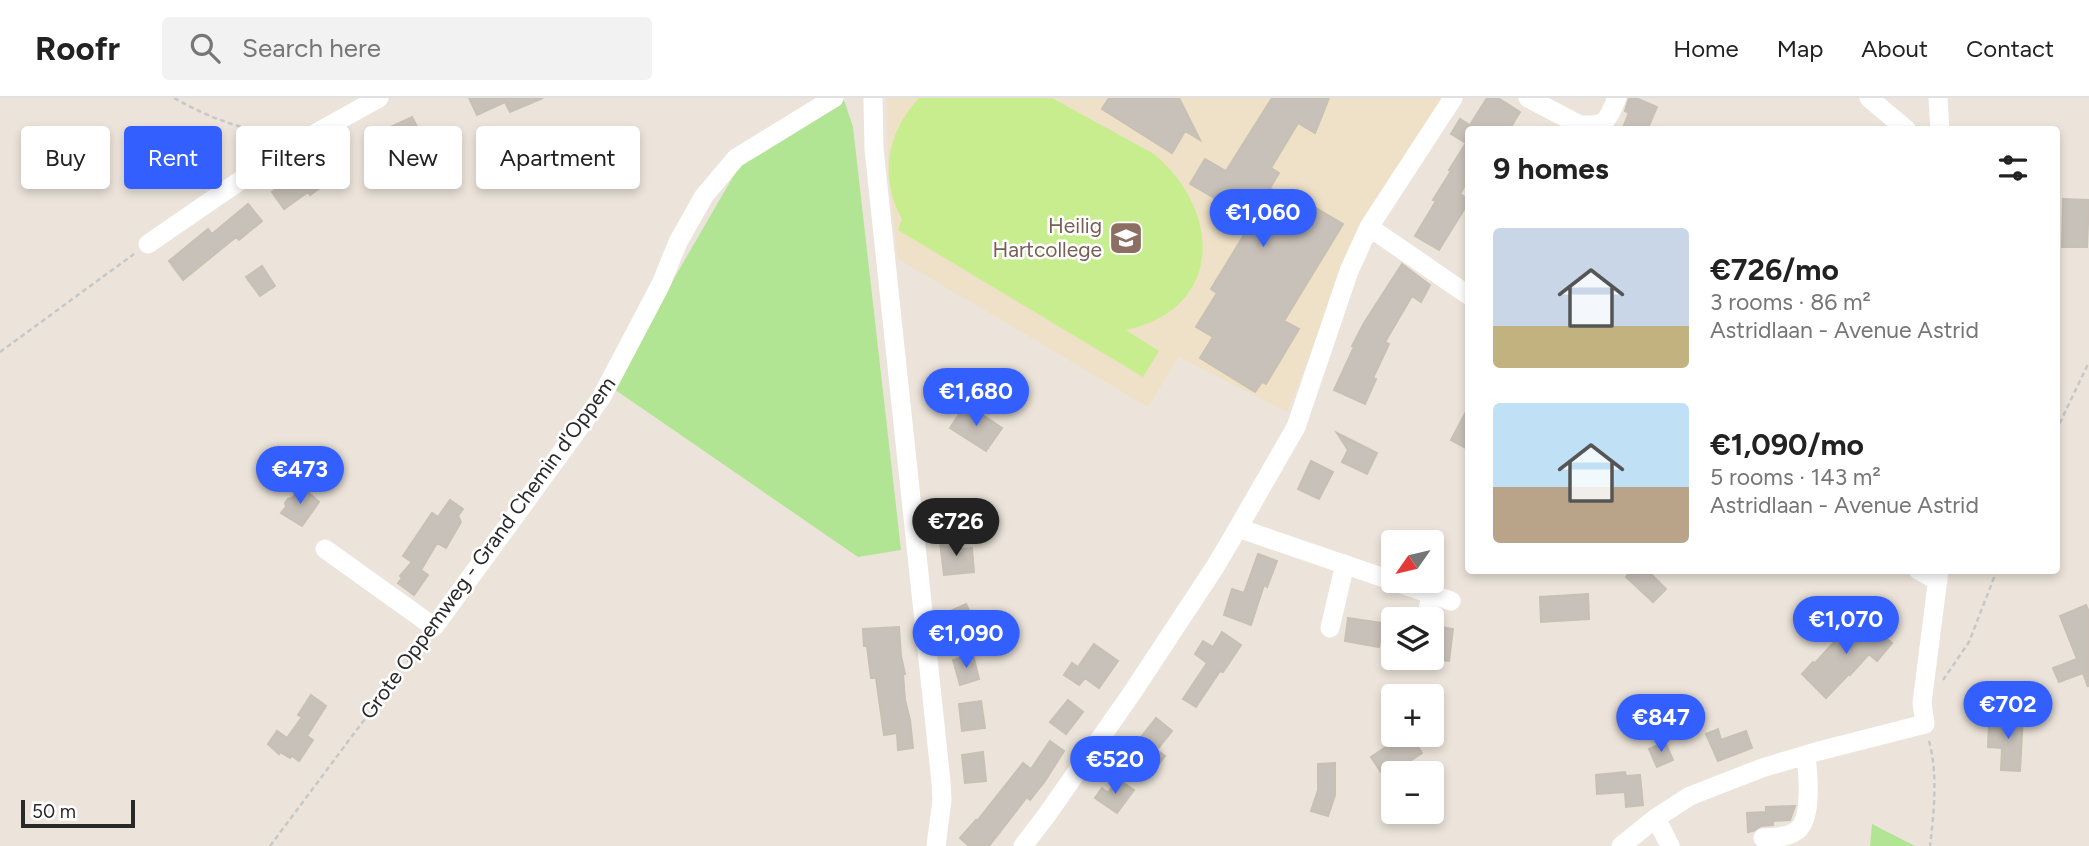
<!DOCTYPE html>
<meta charset="utf-8">
<style>
body{margin:0;font-family:Figtree,sans-serif;background:#f2f2f2;color:#222;height:100vh;display:flex;flex-direction:column;font-size:26px;white-space:nowrap}
*{box-sizing:border-box;margin:0}
p{font-size:23px;color:#767676}
.icon{flex:none;width:38px;height:38px;fill:none;stroke:currentColor;stroke-width:2;stroke-linecap:round;stroke-linejoin:round}
.map{position:relative;flex:1;overflow:hidden}
.side{position:absolute;left:1465px;top:28px;width:595px;height:448px;display:flex;flex-direction:column;background:#fff;border-radius:7px;box-shadow:0 4px 10px #0003}
.side>*{flex:none}
.guide{position:absolute;left:21px;top:28px;width:665px;height:63px;display:flex;gap:14px}
.needle{width:46px;rotate:236deg}
.controls{position:absolute;left:1381px;top:432px;display:grid;gap:14px}
.controls a{display:grid;place-items:center;width:63px;height:63px;border-radius:7px;background:#fff;box-shadow:0 4px 10px #0003;font-size:35px}
.scale{position:absolute;left:21px;bottom:18px;width:114px;box-sizing:border-box;padding-left:7px;border:4px solid #292929;border-top:0;font-size:19px;line-height:24px;white-space:nowrap;color:#292929;-webkit-text-stroke:5px #fff;paint-order:stroke}
.price{position:absolute;translate:-50% -60px;padding:0 16px;border-radius:24px;background:#335fff;color:#fff;font-size:23px;line-height:46px;filter:drop-shadow(0 2px 4px #0008)}
.price::after{content:'';position:absolute;left:50%;top:42px;width:21px;height:16px;margin-left:-10px;background:inherit;clip-path:polygon(0 0,100% 0,50% 100%)}
.price.current{background:#222;color:#fff}
ul{padding:0;list-style:none}
li{display:flex;align-items:center;gap:21px;height:175px;padding:0 28px}
li span{display:grid;place-items:center;flex:none;width:196px;height:140px;border-radius:7px;color:#555}
li>.icon{margin-inline-start:auto}
span .icon{width:84px;height:84px;fill:#fffc;stroke-width:1}
li b{font-size:30px}
h2{display:flex;justify-content:space-between;align-items:center;height:84px;padding:0 28px;font-size:30px}
.chip{padding:0 24px;border-radius:7px;background:#fff;box-shadow:0 4px 10px #0003;font-size:24px;line-height:63px}
.chip.current{background:#335fff;color:#fff}
header{display:flex;align-items:center;gap:42px;box-sizing:border-box;height:98px;padding:0 35px;background:#fff;border-bottom:2px solid #e0e0e0}
header strong{font-size:33px}
nav{display:flex;gap:38px;margin-inline-start:auto;font-size:24px}
.search{width:490px;height:63px;background:#f2f2f2;display:flex;align-items:center;gap:18px;box-sizing:border-box;padding:0 24px;border-radius:7px;color:#767676;font-size:26px}
.map>svg:first-child{display:block}
.education{fill:#efe1c8}
.green{fill:#b1e593}
.pitch{fill:#c7ed8e}
.building{fill:#c7c1b9;stroke:#c7c0b3;stroke-width:2}
.lines{fill:none;stroke-linecap:round;stroke-linejoin:round}
.path{stroke:#c7c7c7;stroke-width:2.5;stroke-dasharray:5 3.5;stroke-linecap:butt}
.minor{stroke:#fff;stroke-width:19}
.labels{text-anchor:middle;stroke-width:5;stroke-linejoin:round;paint-order:stroke}
.education-label{font-size:21px;fill:#785e54;stroke:#fff;text-anchor:end}
.street-label{font-size:21px;fill:#292929;stroke:#fff}
</style>
<header>
<strong>Roofr</strong>
<div class="search"><svg class="icon" aria-label="search" viewBox="0 0 24 24"><circle cx="10" cy="10" r="6"/><path d="M15 15l6 6"/></svg>Search here</div>
<nav><a>Home</a><a>Map</a><a>About</a><a>Contact</a></nav>
</header>
<div class="map">
<svg width="2089" height="748" viewBox="0 0 2089 748">
<rect width="100%" height="100%" fill="#ece4da"/>
<path class="education" d="M887 0H1442L1366 122 1338 178 1310 257 1287 314 1179 259 1148 309 898 161 888 76Z"/>
<path class="green" d="M844 2 853 29 901 452 858 459 611 289 741 65Z
M1872 726 1915 748H1870Z"/>
<path class="pitch" d="M919 0H1052L1154 56C1222 113 1224 211 1126 232L1159 253 1143 279 898 132 902 121C879 80 887 34 919 0Z"/>
<path class="building" d="M469 0H543L510 14 505 4 477 17Z
M1109 0H1179L1200 42 1185 33 1172 55 1102 11Z
M1272 0H1329L1315 35 1298 25 1271 70 1279 75 1270 90 1308 112 1311 107 1343 126 1284 223 1299 231 1266 286 1262 284 1255 294 1200 260 1213 239 1196 229 1217 195 1211 191 1247 132 1245 131 1251 121 1190 86 1205 61 1226 73Z
M1487 0H1498L1520 14 1509 32H1468V82L1460 96 1468 101V105L1439 152 1415 138 1436 103 1433 102 1451 73 1449 72 1466 45 1451 36 1460 21 1468 26V30Z
M1629 0H1636L1657 9 1647 32H1622L1629 15 1625 13Z
M412 19 419 32 388 46 382 33Z
M311 68 324 87 310 97 308 94 284 111 272 94Z
M2063 101 2089 102 2087 149H2062Z
M248 106 262 123 239 142 236 139 183 182 169 163 208 131 212 136Z
M1402 166 1430 187 1421 204 1412 198 1385 244 1389 246 1373 280 1376 281 1365 306 1334 292 1354 249 1352 248 1364 225Z
M262 168 275 188 260 198 246 179Z
M966 306 1002 330 986 353 950 330Z
M1468 310V351L1451 342Z
M1337 335 1377 355 1367 376 1342 364 1348 352Z
M1311 363 1333 374 1319 401 1298 391Z
M301 388 319 404 302 428 281 415 286 409 285 405 288 401 292 400Z
M450 402 463 411 458 418 461 424 446 450 437 445 421 472 428 477 414 497 398 485 402 480 400 478 412 464 403 458 432 415 438 419Z
M960 442 961 451 972 450 974 474 944 477 940 444Z
M1258 456 1277 463 1267 489 1264 487 1251 527 1224 517 1232 491 1244 495Z
M1632 472H1647L1666 491 1653 504 1626 479Z
M1588 496 1589 521 1541 524 1540 499Z
M966 506 979 534 959 543 946 515Z
M2086 507 2089 514 2088 589 2083 575 2059 584 2053 570 2077 561 2060 518Z
M1859 517 1892 545 1877 563 1869 556 1850 577 1849 576 1826 600 1802 576 1813 564 1815 565Z
M1348 520 1383 525 1379 549 1345 543Z
M1436 528 1453 531 1449 563 1432 561V535L1435 536Z
M899 529 901 558 905 576H903L905 602 910 622 913 650 898 652 897 635 884 637 876 580H871L867 548H864L863 531Z
M1222 534 1241 547 1223 574 1220 573 1196 609 1183 601 1207 565 1195 556 1203 543 1213 549Z
M1094 546 1118 563 1099 590 1085 580 1079 587 1064 577 1072 565 1078 569Z
M973 557 979 581 960 587 953 562Z
M311 597 326 608 307 638 313 642 299 663 292 658 290 660 280 654 279 656 268 646 277 633 287 640 302 619 298 617Z
M1068 602 1083 614 1066 636 1050 624Z
M981 603 985 630 962 633 959 606Z
M2003 616 2023 617 2020 673 2001 672 2002 650 1988 649 1989 626 2002 627Z
M1156 620 1172 633 1157 652 1165 658 1156 670 1147 663 1144 668 1128 656Z
M1718 631 1721 642 1746 633 1752 650 1718 663 1706 636Z
M1404 637H1410L1422 655 1385 680 1371 659Z
M1050 643 1064 653 1045 683 1030 702 1027 699 989 748H969L960 740 976 722 977 723 1023 665 1031 671Z
M1665 644 1673 662 1657 669 1649 651Z
M983 654 986 683 965 685 962 657Z
M1335 665V697L1328 718 1311 713 1318 692V666Z
M1625 674 1626 678 1640 677 1643 707 1626 709 1625 694 1597 696 1596 677Z
M1118 681 1134 692 1117 715 1095 700 1102 690 1108 695Z
M1795 708 1790 722 1773 723V727L1761 728 1753 733 1748 734 1747 715 1766 714V709Z"/>
<g class="lines">
<path class="path" d="M174 0C210 20 235 29 276 37
M0 254 134 156
M2056 333 2089 264
M1943 582 1969 544 1997 472
M1929 643C1938 676 1934 714 1930 748
M270 748 423 543"/>
<path class="minor" d="M873 0 874 51 941 684 942 702 936 748
M1528 0 1580 27 1584 32
M1869 0 1907 32
M1938 0 1940 32
M1580 27C1608 28 1606 24 1617 0
M1369 129 1468 197
M148 146 282 54 379 0
M1238 430 1393 483
M325 451 434 529 601 300 661 186 678 144 704 98 736 60 834 0
M1918 472 1938 483
M1393 483 1451 503
M1426 522 1431 496
M1330 530 1345 466
M1656 720 1670 748
M1763 740C1774 739 1787 740 1796 733 1813 723 1808 675 1806 657
M1023 748 1046 718 1132 595 1215 469 1238 430 1296 329 1349 173 1369 129 1453 0
M1621 748 1656 720 1690 698 1762 670 1819 653 1925 626 1922 605 1939 472"/>
</g>
<defs>
<g id="school-square" transform="scale(1.75)"><rect x="-9" y="-9" width="18" height="18" rx="4" fill="#8d6e63" stroke="#fff"/><path d="M0-5L7-2L0 1L-7-2ZM-4 1L0 2.5L4 1V4Q0 6-4 4Z" fill="#fff"/></g>
</defs>
<g fill-rule="evenodd">
<use href="#school-square" x="1126" y="140"/>
</g>
<g class="labels">
<g class="education-label">
<text x="1102" y="135">Heilig<tspan x="1102" dy="24">Hartcollege</tspan></text>
</g>
<g class="street-label">
<text transform="translate(488 450) rotate(-54)" y="7">Grote Oppemweg - Grand Chemin d'Oppem</text>
</g>
</g>
</svg>
<div class="controls">
<a><svg class="needle" viewBox="-14 -14 28 28"><path d="M0-13l5 13h-10z" fill="#e53935"/><path d="M0 13l5-13h-10z" fill="#767676"/></svg></a>
<a><svg class="icon" aria-label="layers" viewBox="0 0 24 24"><path d="M12 4l9 5-9 5-9-5zM3 14l9 5 9-5"/></svg></a>
<a>+</a>
<a>−</a>
</div>
<div class="scale">50 m</div>
<b class="price" style="left:1263px;top:151px">€1,060</b>
<b class="price" style="left:976px;top:330px">€1,680</b>
<b class="price" style="left:300px;top:408px">€473</b>
<b class="price current" style="left:956px;top:460px">€726</b>
<b class="price" style="left:1846px;top:558px">€1,070</b>
<b class="price" style="left:966px;top:572px">€1,090</b>
<b class="price" style="left:2008px;top:643px">€702</b>
<b class="price" style="left:1661px;top:656px">€847</b>
<b class="price" style="left:1115px;top:698px">€520</b>
<div class="guide">
<a class="chip">Buy</a>
<a class="chip current">Rent</a>
<a class="chip">Filters</a>
<a class="chip">New</a>
<a class="chip">Apartment</a>
</div>
<section class="side">
<h2>9 homes<svg class="icon" aria-label="filters" viewBox="0 0 24 24"><path d="M4 7h16M4 17h16"/><circle cx="9" cy="7" r="2"/><circle cx="15" cy="17" r="2"/></svg></h2>
<ul>
<li><span style="background:linear-gradient(#c9d6e8 70%,#c2b280 0)"><svg class="icon" aria-label="home" viewBox="0 0 24 24"><path d="M3 11l9-7 9 7M6 9v11h12V9"/></svg></span><div><b>€726/mo</b><p>3 rooms · 86 m²</p><p>Astridlaan - Avenue Astrid</p></div></li>
<li><span style="background:linear-gradient(#bfe0f5 60%,#b9a48a 0)"><svg class="icon" aria-label="home" viewBox="0 0 24 24"><path d="M3 11l9-7 9 7M6 9v11h12V9"/></svg></span><div><b>€1,090/mo</b><p>5 rooms · 143 m²</p><p>Astridlaan - Avenue Astrid</p></div></li>
</ul>
</section>
</div>
